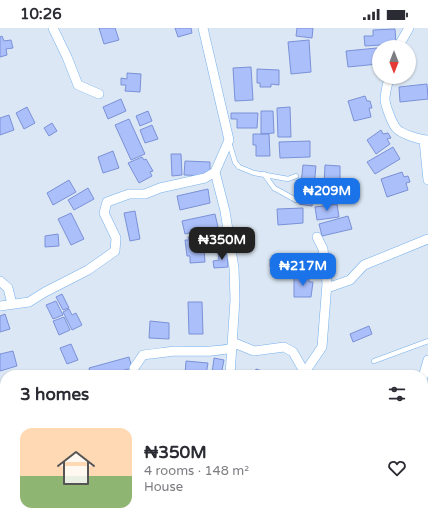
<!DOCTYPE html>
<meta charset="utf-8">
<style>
body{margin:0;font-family:"Varela Round",sans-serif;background:#f7f7f7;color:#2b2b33;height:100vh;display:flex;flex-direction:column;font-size:15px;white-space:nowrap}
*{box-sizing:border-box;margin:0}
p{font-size:13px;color:#7c7c81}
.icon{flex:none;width:22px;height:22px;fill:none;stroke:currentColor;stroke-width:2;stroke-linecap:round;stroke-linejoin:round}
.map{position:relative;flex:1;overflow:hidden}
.sheet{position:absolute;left:0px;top:342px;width:428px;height:156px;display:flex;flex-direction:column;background:#fff;border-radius:16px 16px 0 0;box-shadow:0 1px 3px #0004}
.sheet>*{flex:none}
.needle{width:26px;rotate:180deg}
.buttons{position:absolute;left:372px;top:12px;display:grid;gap:8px}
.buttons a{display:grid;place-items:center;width:44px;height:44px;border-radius:50%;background:#fff;box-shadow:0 1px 3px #0004;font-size:20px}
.price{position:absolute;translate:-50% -34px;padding:0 9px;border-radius:8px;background:#1a73e8;color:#fff;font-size:13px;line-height:26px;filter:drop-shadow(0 1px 2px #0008)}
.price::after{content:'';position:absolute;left:50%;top:24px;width:12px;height:9px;margin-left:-6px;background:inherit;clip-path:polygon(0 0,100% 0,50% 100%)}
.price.selected{background:#222;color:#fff}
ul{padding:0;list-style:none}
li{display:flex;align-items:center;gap:12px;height:100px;padding:0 20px}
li+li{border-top:1px solid #e1e1e2}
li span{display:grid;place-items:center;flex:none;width:112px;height:80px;border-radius:12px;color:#555}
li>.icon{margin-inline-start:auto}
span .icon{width:48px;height:48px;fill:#fffc;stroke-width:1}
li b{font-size:17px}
h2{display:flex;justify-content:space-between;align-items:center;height:48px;padding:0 20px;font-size:17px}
.status{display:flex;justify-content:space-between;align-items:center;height:28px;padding:0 20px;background:#fff;direction:ltr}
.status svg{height:11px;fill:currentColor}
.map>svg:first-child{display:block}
.building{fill:#abbffa;stroke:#7b91d7}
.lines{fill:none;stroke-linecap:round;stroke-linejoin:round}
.service-casing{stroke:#76b1ed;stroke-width:5.5}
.minor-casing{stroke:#76b1ed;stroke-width:10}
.service{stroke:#fff;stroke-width:4.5}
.minor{stroke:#fff;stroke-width:9}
</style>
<div class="status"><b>10:26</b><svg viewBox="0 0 49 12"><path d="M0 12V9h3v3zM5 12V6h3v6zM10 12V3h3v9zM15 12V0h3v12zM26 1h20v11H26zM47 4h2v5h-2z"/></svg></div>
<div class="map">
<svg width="428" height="498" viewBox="0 0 428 498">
<rect width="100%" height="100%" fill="#dbe7f4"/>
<path class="building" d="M99 0H115L119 12 104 16Z
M175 0H191L192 5 178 9Z
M297 0H313L312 10 296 8Z
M395 1 396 16 365 18 364 8H373V2Z
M2 8 4 13 11 12 13 20 6 21 7 27 0 29V9Z
M309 12 311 44 291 46 288 14Z
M377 20 378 36 348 39 346 23Z
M251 39 253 72 235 73 233 40Z
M257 41 279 42V57L271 56V59H260V55H257Z
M127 45 141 46 140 64 125 63 126 57H121V50L127 51Z
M427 56 428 71 400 74 399 59Z
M365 68 367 73H370L372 80H369L371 89 354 93 348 73Z
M121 71 126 83 108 91 103 79Z
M27 79 35 95 24 101 16 85Z
M290 79 291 109H278L277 80Z
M148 83 152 93 140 98 136 88Z
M261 83H273L274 105 261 106Z
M231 85H258L257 100H237V91H231Z
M9 87 14 102 0 107V90Z
M129 91 145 126 131 132 115 97Z
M52 95 57 103 49 108 44 100Z
M152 97 158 111 145 115 140 102Z
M381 102 383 106 388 105 391 110 387 111 390 116 376 126 367 112Z
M253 106H269L270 128H256V117H253Z
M310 113V129L280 130 279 114Z
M393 119 400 131 375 146 367 134Z
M113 123 119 140 103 145 98 129Z
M171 126H181L182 147 172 148Z
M142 129 144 132 146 131 153 143 150 144 152 148 139 155 128 135Z
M185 133 210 134V148L184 147Z
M303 137 316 138 312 178 299 176Z
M325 137 340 138V157H324Z
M402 144 404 149 408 148 410 154 406 155 408 162 387 169 381 151Z
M69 152 76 164 53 177 47 165Z
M88 160 94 171 74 182 68 172Z
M208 161 210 175 180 182 177 168Z
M337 176 339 189 317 192 315 179Z
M303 180V195L278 197 277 181Z
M135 183 140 211 130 213 124 185Z
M71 185 84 211 71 217 58 191Z
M215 186 218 199 185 206 182 193Z
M348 188 352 201 322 208 319 196Z
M58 206 59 218 45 219V208Z
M205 208V216H208L209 220 204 221 205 234 190 235V228H187L185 212H189L188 209Z
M227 224 228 239 214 240 213 233 219 232 218 225Z
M270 231 291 232V250H275L276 239H270Z
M294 248H309V254H313L311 269H294Z
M62 266 69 280 63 282 56 269Z
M56 273 63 287 53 291 46 277Z
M188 274H202L203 306H189Z
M69 281 72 287 76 285 82 297 72 302 63 284Z
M5 286 10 301 0 304V288Z
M64 289 70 302 59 307 53 293Z
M150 293 169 295V311L149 310Z
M369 298 372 306 353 314 350 306Z
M71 316 78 332 67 336 60 320Z
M13 323 17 338 0 343V326Z
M129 329 132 340 106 347H91L89 340Z
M214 330 224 332 221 347 212 345Z
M186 333 208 335 206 347H185Z
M256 341 274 347H254Z
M0 426 5 427V439L3 447 0 446Z
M1 464H5V483Z
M34 493 60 494V498H34Z
M161 493H172L174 494 173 498H160Z
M220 493H229L247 496V498H220Z
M364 493H381L382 494 377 498H368Z"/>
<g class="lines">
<g class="service-casing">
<path id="service" d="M229 114 235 134 239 139 254 145 288 151 296 148
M264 146 274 160 296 172
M374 333 428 313
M423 475 428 473"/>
</g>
<g class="minor-casing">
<path id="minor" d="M53 0 67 29 78 57 99 66
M203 0 229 112 215 144 225 183 234 240 235 272 230 347
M398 19 409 0
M389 49C388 56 385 64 385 71 385 77 392 95 396 100 401 106 420 112 428 112
M424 112 428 152
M0 253 8 260 12 276
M327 260 350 252 364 237 428 211
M0 278 29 274 45 264 88 242 115 223 116 210 104 185 107 174 129 166H145L160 160 205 150 215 144
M232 314 254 323 284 319 293 324 306 347
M134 340 143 327C154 326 165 324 175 323 194 323 213 325 232 320
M305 344 322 319 327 255 323 221 317 209
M423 349 428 332
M416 493 421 498
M180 498 182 493"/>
</g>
<use href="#service" class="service"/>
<use href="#minor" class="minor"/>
</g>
</svg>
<div class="buttons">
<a><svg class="needle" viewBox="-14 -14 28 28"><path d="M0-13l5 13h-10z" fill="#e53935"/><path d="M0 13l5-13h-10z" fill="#7c7c81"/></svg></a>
</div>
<b class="price" style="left:327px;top:184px">₦209M</b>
<b class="price selected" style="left:222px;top:233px">₦350M</b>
<b class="price" style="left:303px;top:259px">₦217M</b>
<section class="sheet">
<h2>3 homes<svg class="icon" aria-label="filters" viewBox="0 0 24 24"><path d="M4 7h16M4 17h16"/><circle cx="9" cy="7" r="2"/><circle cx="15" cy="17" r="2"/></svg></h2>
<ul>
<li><span style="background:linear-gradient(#ffd9b3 60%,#8fb573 0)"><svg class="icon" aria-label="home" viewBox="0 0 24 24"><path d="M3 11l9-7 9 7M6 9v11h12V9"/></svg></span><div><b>₦350M</b><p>4 rooms · 148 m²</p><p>House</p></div><svg class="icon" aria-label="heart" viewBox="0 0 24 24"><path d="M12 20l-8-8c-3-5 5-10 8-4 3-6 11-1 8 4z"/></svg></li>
</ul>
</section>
</div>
